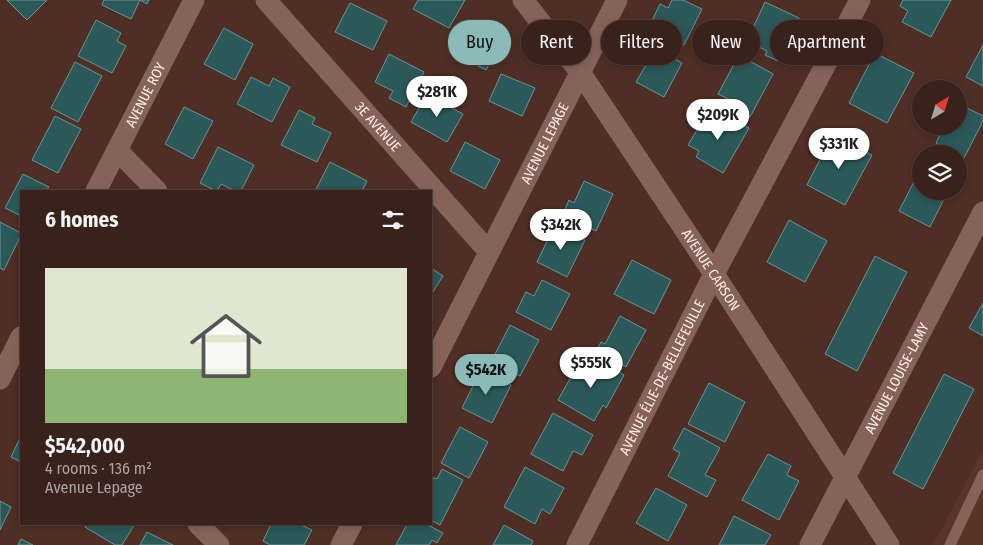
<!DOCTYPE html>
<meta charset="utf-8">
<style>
body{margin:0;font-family:"Fira Sans Condensed",sans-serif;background:#452f29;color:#f1f3f6;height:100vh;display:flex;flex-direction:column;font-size:19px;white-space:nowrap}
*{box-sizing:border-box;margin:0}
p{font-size:16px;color:#aba4a3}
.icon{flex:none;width:28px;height:28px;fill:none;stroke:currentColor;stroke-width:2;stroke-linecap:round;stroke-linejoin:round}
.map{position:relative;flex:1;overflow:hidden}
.side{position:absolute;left:20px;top:190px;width:412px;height:335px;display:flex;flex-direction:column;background:#3a221c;border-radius:0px;box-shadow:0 2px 8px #0003,0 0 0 1px #543f3b}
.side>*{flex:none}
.banner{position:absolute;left:448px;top:20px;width:460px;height:45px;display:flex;gap:10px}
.needle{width:32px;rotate:38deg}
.controls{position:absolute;left:912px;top:80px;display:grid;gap:10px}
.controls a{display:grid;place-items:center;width:55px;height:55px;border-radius:50%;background:#3a221c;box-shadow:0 2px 8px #0003,0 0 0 1px #543f3b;font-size:25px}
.price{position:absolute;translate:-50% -42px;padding:0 11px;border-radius:18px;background:#fff;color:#222;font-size:16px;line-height:32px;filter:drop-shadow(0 1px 2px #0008)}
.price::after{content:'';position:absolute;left:50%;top:30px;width:15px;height:11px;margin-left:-8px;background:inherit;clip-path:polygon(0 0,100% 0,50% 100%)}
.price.selected{background:#8bbbb9;color:#111}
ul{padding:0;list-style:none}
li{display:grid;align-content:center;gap:10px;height:265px;padding:0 25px}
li+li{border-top:1px solid #543f3b}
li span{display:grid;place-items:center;height:155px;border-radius:0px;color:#555}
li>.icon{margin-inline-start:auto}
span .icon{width:90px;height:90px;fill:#fffc;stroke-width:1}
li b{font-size:21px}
h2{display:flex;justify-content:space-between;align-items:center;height:60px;padding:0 25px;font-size:21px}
.pill{padding:0 18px;border-radius:22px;background:#3a221c;box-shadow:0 2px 8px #0003,0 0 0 1px #543f3b;font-size:18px;line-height:45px}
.pill.selected{background:#8bbbb9;color:#111}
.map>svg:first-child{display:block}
.built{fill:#5b3429}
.building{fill:#2b5859;stroke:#689696}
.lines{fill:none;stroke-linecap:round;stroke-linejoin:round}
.lane{stroke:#866358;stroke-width:11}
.street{stroke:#866358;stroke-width:21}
.labels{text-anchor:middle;stroke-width:4.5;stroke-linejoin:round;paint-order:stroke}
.street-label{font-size:14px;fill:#ffeee9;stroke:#2a1b17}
</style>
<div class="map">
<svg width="983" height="545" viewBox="0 0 983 545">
<rect width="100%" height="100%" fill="#4e2e25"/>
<path class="built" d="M983 449V545H933L946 521Z"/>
<path class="building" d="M7 0H47L27 20Z
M104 0H149L147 4 140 0 131 19 102 5Z
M418 0H465L449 28 413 9Z
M672 0H683L702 9 684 45 649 27 660 4 668 8Z
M903 0H951L931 37 902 22 908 11 900 6Z
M765 2 799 18 778 61 765 55 767 51 747 41Z
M350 3 387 21 373 50 335 32Z
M468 19 503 37 486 70 451 52Z
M96 20 121 33 117 41 126 46 112 73 78 56Z
M224 28 253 44 235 80 204 64Z
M647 44 682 63 664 97 636 82 646 65 638 60Z
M983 45V86L966 77Z
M875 53 914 73 887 123 849 103Z
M389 54 424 72 406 107 389 98 393 91 375 82Z
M739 55 773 74 750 117 733 108 736 103 718 94Z
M75 62 102 76 78 122 51 108Z
M501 74 535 88 522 116 489 101Z
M251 77 269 86 273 78 290 87 272 122 237 104Z
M427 94 463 114 447 142 411 122Z
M959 104 983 116V121L964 158 959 154H957L936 143 944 126H959Z
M184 107 213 121 193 159 165 144Z
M299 110 315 118 312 124 331 133 317 162 281 145Z
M706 115 722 124 728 116 749 128 723 173 696 157 699 151 688 145Z
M55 116 81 129 58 173 32 160Z
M833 134 872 155 845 205 807 185Z
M465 142 500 160 485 189 450 171Z
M218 147 254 165 241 191H235L221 184 217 191H216L200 183Z
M330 162 367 181 362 191H315Z
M920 170 921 171V191H948L930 227 899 211Z
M23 174 49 187 46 191H21V216L5 208Z
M584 181 613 194 596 231 562 216 569 200 574 203Z
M789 220 827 241 805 282 767 262Z
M0 222 21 233V235L4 270 0 268Z
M555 225 585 240 567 277 537 262Z
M875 256 907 272 857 371 825 354Z
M632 260 671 280 654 314 614 294Z
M431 268 443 276 431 295Z
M542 280 570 294 551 330 516 312 526 292 534 296Z
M983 303V336L969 328Z
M620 316 646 330 626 367 596 351 601 342 605 344Z
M510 325 539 340 520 376 491 362Z
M597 360 624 375 606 408 603 405 594 421 558 400 580 361 593 368Z
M481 370 511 385 492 423 462 408Z
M944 374 974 389 923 489 893 473Z
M709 383 745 402 725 442 688 424Z
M553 413 593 435 582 455 573 451 563 471 531 454Z
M460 427 488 442 469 478 441 463Z
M684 428 720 448 705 475 716 480 707 497 668 476 680 453 673 449Z
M21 436V462L11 457Z
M768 454 791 466 787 475 799 481 779 520 742 500Z
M525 467 564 488 550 514 542 509 535 524 504 507Z
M442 469 463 480 440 525 431 520V477L437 479Z
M656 488 687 505 668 541 636 523Z
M0 501 11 507 0 530Z
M734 516 771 535 765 545H719Z
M87 524H135L122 545H115L85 527Z
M271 524H299L312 530 304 545H270L263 541Z
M407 524H426L443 533 437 543 432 540 429 545H396Z
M504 525 533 541 531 545H493Z
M147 532 173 545H140Z
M21 539 33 545H18Z"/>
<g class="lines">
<path class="lane" d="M950 545 983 475"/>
<g class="street">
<path id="s1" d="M266 0 489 252"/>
<path id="s2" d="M523 0 580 72 714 274 889 545"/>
<path d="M117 150 157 191"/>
<path id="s3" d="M96 191 194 0"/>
<path id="s4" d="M431 367 617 0"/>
<path d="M0 379 21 337"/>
<path d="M198 524 219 545"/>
<path d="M341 545 352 524"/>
<path id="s5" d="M577 545 714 274 860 0"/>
<path id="s6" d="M810 545 983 212"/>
</g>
</g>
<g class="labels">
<g class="street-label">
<text dy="5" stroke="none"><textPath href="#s3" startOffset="108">AVENUE ROY</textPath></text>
<text dy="5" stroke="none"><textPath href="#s1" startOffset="169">3E AVENUE</textPath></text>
<text dy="5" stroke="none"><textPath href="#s4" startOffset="251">AVENUE LEPAGE</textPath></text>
<text dy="5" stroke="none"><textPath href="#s2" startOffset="329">AVENUE CARSON</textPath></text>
<text dy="5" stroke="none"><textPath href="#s5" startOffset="188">AVENUE ÉLIE-DE-BELLEFEUILLE</textPath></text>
<text dy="5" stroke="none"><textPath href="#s6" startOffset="188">AVENUE LOUISE-LAMY</textPath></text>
</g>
</g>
</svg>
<div class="controls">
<a><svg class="needle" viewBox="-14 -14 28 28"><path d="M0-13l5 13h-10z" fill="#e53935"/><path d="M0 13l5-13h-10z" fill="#aba4a3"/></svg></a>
<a><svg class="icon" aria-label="layers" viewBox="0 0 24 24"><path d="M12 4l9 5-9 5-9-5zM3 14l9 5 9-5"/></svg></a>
</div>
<b class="price" style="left:437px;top:118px">$281K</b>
<b class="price" style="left:718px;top:141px">$209K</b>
<b class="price" style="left:839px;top:170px">$331K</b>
<b class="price" style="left:561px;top:251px">$342K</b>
<b class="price" style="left:591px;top:389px">$555K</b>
<b class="price selected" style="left:486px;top:396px">$542K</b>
<div class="banner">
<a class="pill selected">Buy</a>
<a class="pill">Rent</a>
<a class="pill">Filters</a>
<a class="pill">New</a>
<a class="pill">Apartment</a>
</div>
<section class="side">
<h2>6 homes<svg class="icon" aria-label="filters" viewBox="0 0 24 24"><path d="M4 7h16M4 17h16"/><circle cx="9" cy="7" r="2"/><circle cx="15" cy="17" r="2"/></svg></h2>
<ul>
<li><span style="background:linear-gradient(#dfe7d0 65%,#8fb573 0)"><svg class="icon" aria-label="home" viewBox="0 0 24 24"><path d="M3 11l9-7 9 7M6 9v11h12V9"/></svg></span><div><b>$542,000</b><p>4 rooms · 136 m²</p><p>Avenue Lepage</p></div></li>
</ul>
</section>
</div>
